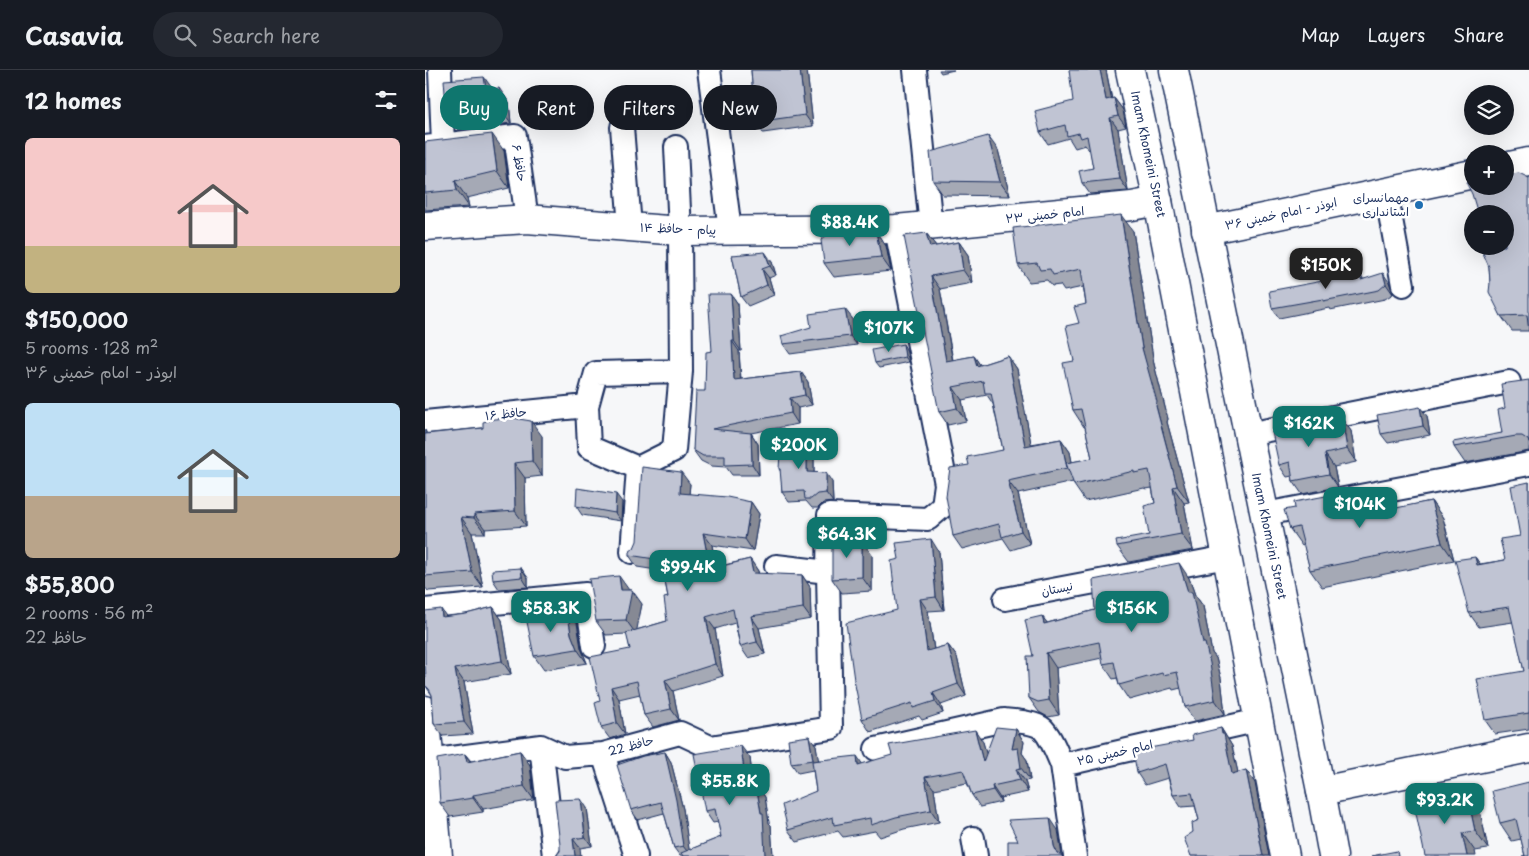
<!DOCTYPE html>
<meta charset="utf-8">
<style>
body{margin:0;font-family:"Playpen Sans","Playpen Sans Arabic",sans-serif;background:#242831;color:#f1f3f6;height:100vh;display:flex;flex-direction:column;font-size:19px;white-space:nowrap}
*{box-sizing:border-box;margin:0}
p{font-size:16px;color:#9ea1a6}
.icon{flex:none;width:28px;height:28px;fill:none;stroke:currentColor;stroke-width:2;stroke-linecap:round;stroke-linejoin:round}
.map{position:relative;flex:1;overflow:hidden}
.sheet{display:flex;flex-direction:column;background:#171b24;width:425px}
.sheet>*{flex:none}
.banner{position:absolute;left:15px;top:15px;width:475px;height:45px;display:flex;gap:10px}
.tools{position:absolute;left:1039px;top:15px;display:grid;gap:10px}
.tools a{display:grid;place-items:center;width:50px;height:50px;border-radius:50%;background:#171b24;box-shadow:0 5px 20px #0002;font-size:25px}
.price{position:absolute;translate:-50% -42px;padding:0 11px;border-radius:10px;background:#0f766e;color:#fff;font-size:16px;line-height:32px;filter:drop-shadow(0 1px 2px #0008)}
.price::after{content:'';position:absolute;left:50%;top:30px;width:15px;height:11px;margin-left:-8px;background:inherit;clip-path:polygon(0 0,100% 0,50% 100%)}
.price.on{background:#222;color:#fff}
ul{padding:0;list-style:none}
li{display:grid;align-content:center;gap:10px;height:265px;padding:0 25px}
li span{display:grid;place-items:center;height:155px;border-radius:8px;color:#555}
li>.icon{margin-inline-start:auto}
span .icon{width:90px;height:90px;fill:#fffc;stroke-width:1}
li b{font-size:21px}
h2{display:flex;justify-content:space-between;align-items:center;height:60px;padding:0 25px;font-size:21px}
.chip{padding:0 18px;border-radius:22px;background:#171b24;box-shadow:0 5px 20px #0002;font-size:18px;line-height:45px}
.chip.on{background:#0f766e;color:#fff}
header{display:flex;align-items:center;gap:30px;box-sizing:border-box;height:70px;padding:0 25px;background:#171b24;border-bottom:1px solid #363941}
header strong{font-size:24px}
nav{display:flex;gap:28px;margin-inline-start:auto;font-size:18px}
.search{width:350px;height:45px;background:#242831;display:flex;align-items:center;gap:12px;box-sizing:border-box;padding:0 18px;border-radius:28px;color:#9ea1a6;font-size:19px}
main{display:flex;flex:1;min-height:0}
.map>svg:first-child{display:block}
.lines{fill:none;stroke-linecap:round;stroke-linejoin:round}
.street-casing{stroke:#1b2f5e;stroke-width:26}
.secondary-casing{stroke:#1b2f5e;stroke-width:31}
.primary-casing{stroke:#1b2f5e;stroke-width:31}
.street{stroke:#fff;stroke-width:22}
.secondary{stroke:#fff;stroke-width:28}
.primary{stroke:#fff;stroke-width:28}
.wall{fill:#a5a9b5;stroke:#1b2f5e}
.shaded-wall{fill:#868994;stroke:#1b2f5e}
.building{fill:#c0c4d3;stroke:#1b2f5e}
.poi-dot{fill:#1f6fb2;stroke:#fff;stroke-width:2}
.labels{text-anchor:middle;stroke-width:5;stroke-linejoin:round;paint-order:stroke}
.street-label{font-size:12px;fill:#1b2f5e;stroke:#fff}
.poi-label{font-size:12px;fill:#1b2f5e;stroke:#fff;text-anchor:end}
</style>
<header>
<strong>Casavia</strong>
<div class="search"><svg class="icon" aria-label="search" viewBox="0 0 24 24"><circle cx="10" cy="10" r="6"/><path d="M15 15l6 6"/></svg>Search here</div>
<nav><a>Map</a><a>Layers</a><a>Share</a></nav>
</header>
<main>
<section class="sheet">
<h2>12 homes<svg class="icon" aria-label="filters" viewBox="0 0 24 24"><path d="M4 7h16M4 17h16"/><circle cx="9" cy="7" r="2"/><circle cx="15" cy="17" r="2"/></svg></h2>
<ul>
<li><span style="background:linear-gradient(#f6c9c9 70%,#c2b280 0)"><svg class="icon" aria-label="home" viewBox="0 0 24 24"><path d="M3 11l9-7 9 7M6 9v11h12V9"/></svg></span><div><b>$150,000</b><p>5 rooms · 128 m²</p><p>ابوذر - امام خمینی ۳۶</p></div></li>
<li><span style="background:linear-gradient(#bfe0f5 60%,#b9a48a 0)"><svg class="icon" aria-label="home" viewBox="0 0 24 24"><path d="M3 11l9-7 9 7M6 9v11h12V9"/></svg></span><div><b>$55,800</b><p>2 rooms · 56 m²</p><p>حافظ 22</p></div></li>
</ul>
</section>
<div class="map">
<svg width="1104" height="786" viewBox="0 0 1104 786">
<rect width="100%" height="100%" fill="#f6f7f9"/>
<filter id="ink" filterUnits="userSpaceOnUse"><feTurbulence type="fractalNoise" baseFrequency=".02" numOctaves="2"/><feDisplacementMap in="SourceGraphic" scale="10" xChannelSelector="R" yChannelSelector="G"/><feConvolveMatrix kernelMatrix="1 2 1 2 8 2 1 2 1" color-interpolation-filters="sRGB"/></filter>
<g filter="url(#ink)">
<g class="lines">
<g class="street-casing">
<path id="street" d="M15 0 18 74
M284 0 305 160
M490 0 506 157
M197 57 205 157
M0 77 90 66 102 149
M251 77 255 161 256 301 249 380 213 398 164 377 162 336 171 303 256 301
M961 122 978 215
M0 352 162 336
M823 364 1084 312
M840 444 1104 394
M207 482 213 398
M351 496 403 502
M580 529 802 487
M0 540 161 524 169 576
M116 676 129 786
M451 679 579 650C589 651 610 652 618 659 627 669 632 683 637 695L834 650
M178 684 211 786
M11 690 116 676 140 687 178 684 255 663 285 677 406 658 403 502 404 445 503 449 518 436 521 414 471 159
M637 695 650 786
M548 768 551 786"/>
</g>
<g class="secondary-casing">
<path id="secondary" d="M1080 97 1104 92
M0 156 102 149 255 161 471 159 707 136 733 131
M781 160 1048 104
M0 640 13 786
M896 721 1104 678"/>
</g>
<g class="primary-casing">
<path id="primary" d="M705 0 733 131 860 786
M749 0 896 721 908 786"/>
</g>
<use href="#street" class="street"/>
<use href="#secondary" class="secondary"/>
<use href="#primary" class="primary"/>
</g>
<path class="wall" d="M326 0H382L388 56 338 63 330 52Z
M514 0H529L516 3Z
M681 0 687 29 689 28 698 40 701 57 693 59 703 121 665 124 657 113 668 98 665 79 664 80 660 75 650 78 644 68 623 74 615 62Z
M67 19 84 32 86 53 33 60 24 46 22 26 20 23Z
M0 72 79 81 84 118 42 128 44 137 0 140Z
M573 80 585 126 518 125 508 111Z
M1094 103 1104 261H1087L1076 246 1065 213 1064 197Z
M708 161 729 294 743 349 742 352 764 432 759 433 768 480 704 492 692 476 724 465 730 433 727 418 721 419 719 418 660 431 649 415 648 412 593 424 605 474 586 480 578 468 537 479 528 466 544 395 578 380 568 334 562 325 537 330 541 351 523 355 514 342 501 163 511 176 534 172 543 185 547 213 515 219 528 290 549 286 555 295 583 286 592 299 606 374 636 369 645 382 647 392 667 388 660 357H659L648 340 649 291 654 253 661 234 658 217 639 221 635 215 627 216 622 210 604 212 593 195Z
M451 162 461 176 466 201 409 207 399 193Z
M307 185 347 192 351 205 344 208 349 225 323 236 316 227Z
M935 204 938 209 964 212 968 224 960 229 905 240 904 238 854 248 847 238Z
M306 224 313 234 316 281H314L316 309 376 302 383 312 387 335 373 338V354L326 363 333 374 334 405H307L301 397 286 396 276 391 268 380 280 321 287 281Z
M427 248 432 275 365 284 358 274Z
M481 279 484 292 454 298 450 293Z
M1104 310V381L1040 393 1029 377 1077 363 1080 338Z
M1002 346 1005 365 963 373 956 364Z
M917 349 926 361 931 392 909 397 913 417 877 424 868 411 867 406 862 407 854 395Z
M0 360 2 364 117 366V406L100 408 101 456 60 459V463H47L58 517 3 521 0 517Z
M389 380V403L407 412 408 432 398 433 393 438H387L381 431 364 432 357 422 356 402 354 399Z
M1104 412V659L1070 664 1060 650 1099 601 1088 552 1054 557 1044 543 1050 487 1055 494 1080 490 1095 466Z
M265 414 264 424 326 432 334 444 328 481 287 475 291 497 325 489 333 501 334 504 377 505 385 517 386 549 334 558 340 584 323 588 315 576 310 553 290 559 298 606 248 621 254 650 228 657 219 645 215 624 194 629 200 664 185 669 176 657 175 631 205 579 202 564 181 565 171 551 204 520 217 534 211 560 242 551 243 527 238 501 212 497 204 485 209 478Z
M947 422 960 441 1006 431 1018 448 1029 490 897 517 885 500 879 475 877 476 865 459 870 438 906 425 909 430Z
M197 432 196 451 157 445 151 436Z
M514 482 519 540 503 541 509 579 523 575 532 587 541 626 516 635 518 643 497 650 494 646 445 662 437 649Z
M447 485V521L417 523 407 509Z
M96 498 103 508V517L74 519 68 510Z
M764 508 770 525 778 536 787 583 791 588 796 608 800 644 770 651 760 637 756 618 748 620 747 618 704 630 694 615 692 608 688 609 678 594 677 588 631 598 634 645 623 647 614 642 604 628 608 586 617 546 622 553 670 540Z
M68 537 77 550 86 604 39 612 48 664 18 666 9 654 7 625 0 615 1 608 21 546 41 544Z
M142 539 152 553 156 578 162 593 119 600 109 586Z
M796 658 807 676 813 703 821 700 830 713 844 786H766L768 762 774 750 770 736 756 737 748 725 743 708 720 715 712 703 768 670Z
M591 659 599 672 597 683 602 690 605 710 600 711 603 722 575 728 576 732 555 737 547 725 542 713 509 719 514 752 479 759 455 767 450 761 418 767 413 761 372 772 363 760 391 721 388 700 373 703 366 693 391 675 393 690 438 694 558 672 561 684Z
M95 681 105 695 109 730 58 739V742L25 747 15 733 40 684 46 691Z
M240 682 246 692 258 739 264 780 296 767 293 752 288 753 280 741 325 688 328 716 331 715 340 727 344 753 346 755 348 786H255L249 778 239 743 213 750 206 740Z
M1104 712 1100 786 1096 769 1087 771 1075 753Z
M162 738 167 776 155 778 131 786Z
M1055 741 1063 779 1050 781 1000 786Z"/>
<path class="shaded-wall" d="M375 0H382L388 56 380 45Z
M675 0H681L689 42 681 30Z
M59 7 69 21 61 19Z
M74 18 84 32 86 53 76 39Z
M689 28 698 40 701 57 693 46Z
M685 48 693 59 703 121 695 109Z
M67 64 79 81 84 118 72 101Z
M563 66 573 80 585 126 575 112Z
M30 111 42 128 44 137 32 120Z
M696 145 708 161 729 294 743 349 742 352 764 432 752 416 731 336 717 278Z
M451 162 461 176 466 201 456 187Z
M501 163 511 176 505 177Z
M534 172 543 185 547 213 538 200Z
M340 182 347 192 351 205 345 196Z
M337 199 344 208 349 225 342 215Z
M958 203 964 212 968 224 961 214Z
M506 206 515 219 530 304 521 291Z
M306 224 313 234 316 281 309 271Z
M420 239 427 248 432 275 425 266Z
M307 271 314 281 316 320 309 310Z
M478 274 481 279 484 292 480 287Z
M549 286 558 299 552 296Z
M583 286 592 299 609 389 600 376Z
M376 302 383 312 387 335 380 325Z
M528 317 537 330 541 351 532 338Z
M365 328 373 338V354L366 343Z
M995 337 1002 346 1005 365 998 356Z
M917 349 926 361 931 392 922 379Z
M106 351 117 366V406L107 391Z
M326 363 333 374 334 405 327 394Z
M636 369 645 382 651 411 642 398Z
M382 370 389 380V412L382 402Z
M900 384 909 397 913 417 904 404Z
M89 393 100 408 101 456 90 441Z
M256 402 265 414 263 435 255 423Z
M401 403 407 412 408 432 401 423Z
M583 411 593 424 605 474 596 461Z
M748 417 759 433 768 480 756 464Z
M947 422 959 439 963 460 951 442Z
M191 424 197 432 196 451 190 443Z
M1006 431 1018 448 1029 490 1017 473Z
M326 432 334 444 328 481 320 469Z
M49 444 60 459V463L49 448Z
M36 447 47 463 58 517 47 502Z
M278 463 287 475 293 510 285 499Z
M506 469 514 482 519 540 511 527Z
M437 471 447 485V521L437 507Z
M1050 487 1060 501 1052 495Z
M325 489 333 501 336 515 328 503Z
M754 493 764 508 770 525 778 536 787 583 791 588 796 608 800 644 790 630 778 573Z
M96 498 103 508V517L97 507Z
M377 505 385 517 386 549 378 538Z
M194 506 204 520H207L217 534 211 564 201 550Z
M495 529 503 541 511 593 502 581Z
M68 537 77 550 86 604 77 591Z
M16 539 25 552 17 547Z
M142 539 152 553 156 578 162 593 152 579 146 564Z
M326 546 334 558 340 584 332 572Z
M617 546 628 561 619 554Z
M281 547 290 559 298 606 290 594Z
M523 575 532 587 541 626 533 614Z
M621 583 631 598 634 645 624 630Z
M30 599 39 612 48 664 39 652Z
M240 610 248 621 254 650 246 639Z
M186 617 194 629 200 664 192 653Z
M508 623 516 635 518 643 510 631Z
M796 658 807 676 816 716 807 704Z
M591 659 599 672 597 683 602 690 605 710 596 698 587 679Z
M550 660 558 672 567 704 558 692Z
M384 666 391 675 395 699 388 690Z
M316 676 325 688 330 730 321 718Z
M95 681 105 695 109 730 99 716Z
M240 682 246 692 258 739 265 785 258 776Z
M40 684 50 698 42 692Z
M432 686 440 698 433 695Z
M591 699 600 711 603 722 595 710Z
M821 700 830 713 844 786H838Z
M500 707 509 719 514 752 506 740Z
M331 715 340 727 344 753 346 755 348 786H340L336 743Z
M567 716 575 728 576 732 568 720Z
M1042 723 1055 741 1063 779 1050 761Z
M48 725 58 739V742L48 728Z
M156 729 162 738 167 776 160 767Z
M625 748 633 760 637 786 632 783 629 776Z
M1037 763 1050 781 1051 786H1042Z
M148 769 155 778 156 786H150Z"/>
<path class="building" d="M326 0H375L380 45 330 52Z
M644 0H675L681 30 689 28 693 46 685 48 695 109 657 113 654 101 668 98 662 66 656 68 654 63 642 66 640 55 615 62 610 41 648 31Z
M59 7 61 19 74 18 76 39 24 46 22 24 20 23 19 10Z
M67 64 72 101 30 111 32 120 0 123V72Z
M563 66 575 112 508 111 505 82Z
M1094 103 1104 108V261L1103 254 1102 245 1076 246 1064 222 1065 213 1064 197 1055 176H1080V144H1053L1047 124 1041 112 1048 111V116H1080V105Z
M696 145 717 278 732 332 731 336 752 416 748 417 756 464 692 476 691 471 724 465 719 436 730 433 724 400 709 403V401L649 415 641 393 667 388 656 339 648 340 638 293 649 291 641 256 654 253 649 237 661 234 656 199 628 205 625 199 615 200 612 193 593 195 588 158Z
M451 162 456 187 399 193 396 170 402 165Z
M501 163 505 177 534 172 538 200 506 206 521 291 549 286 552 296 583 286 600 376 636 369 642 398 583 411 596 461 577 467 574 454 528 466 521 426 525 398 544 395 542 387 578 380 566 323H560L558 311 528 317 532 338 514 342 479 166Z
M340 182 345 196 337 199 342 215 316 227 307 185Z
M958 203 961 214 954 220 898 231V229L847 238 844 221 935 204 936 210Z
M283 224H306L309 271H307L309 310 376 302 380 325 365 328 366 343 287 359 326 363 327 394 300 395V386H278L268 380 271 321H280L281 282 287 281Z
M420 239 425 266 358 274 356 266 386 257 384 244Z
M478 274 480 287 450 293 447 280Z
M1104 310V373L1103 370 1097 366H1091L1029 377 1028 372 1077 363 1073 340 1080 338 1076 314Z
M995 337 998 356 956 364 952 345Z
M88 348 106 351 107 391 89 393 90 441 49 444V448L36 447 47 502 0 506V364L58 358V352L69 349Z
M917 349 922 379 900 384 904 404 868 411 865 392 854 395 847 362Z
M356 367 382 370V402L401 403V423L392 424 386 429H380L379 421 357 422 355 399H354Z
M217 397 256 402 255 423 302 427 326 432 320 469 278 463 285 499 325 489 328 503 377 505 378 538 326 546 332 572 315 576 308 539 281 547 290 594 240 610 246 639 219 645 212 611 186 617 192 653 176 657 170 633 175 631 165 587 205 579 201 563 242 551 239 528 243 527 236 490 204 485V482L209 478 212 471Z
M1104 412V643L1060 650 1052 609 1099 601 1084 537 1044 543 1030 490 1050 487 1052 495 1080 490 1075 469 1095 466 1086 416Z
M152 418 191 424 190 443 151 436Z
M947 422 951 442 1006 431 1017 473 885 500 874 457 865 459 859 440 870 438 869 432 906 425 907 430Z
M407 469 437 471V507L407 509Z
M506 469 511 527 495 529 502 581 523 575 533 614 508 623 510 631 488 638 487 633 437 649 429 610 421 553 472 540 466 491 474 489 471 473Z
M754 493 763 522H767L778 573H780L785 593 790 630 760 637 752 602 738 605 737 603 694 615 689 592 678 594 674 572 621 583 624 630 613 632 604 628 602 586H608L600 550 617 546 619 554 670 540 668 510Z
M96 498 97 507 68 510 67 500Z
M194 506 196 520H207L201 550 171 551 164 509Z
M68 537 77 591 30 599 39 652 9 654 7 625 4 619 0 615V608H1L0 592V541L16 539 17 547 41 544Z
M142 539 146 564 152 579 109 586 101 547Z
M571 657 591 659 587 679 593 678 596 698 591 699 595 710 567 716 568 720 547 725 538 700 500 707 506 740 471 747 446 755 445 748 409 755 408 747 363 760 357 735 391 721 387 691 432 686 433 695 467 685 464 675 550 660 558 692Z
M796 658 797 664H799L807 704 821 700 838 786H766L759 768 768 762 767 753 774 750 767 723 748 725 740 694 712 703 708 681 768 670 767 665Z
M384 666 388 690 366 693 363 669Z
M316 676 321 718 331 715 336 743H338L340 786H258L256 783 296 767 290 739 280 741 269 684Z
M95 681 99 716 48 725V728L15 733 12 689 40 684 42 692Z
M240 682 251 730 258 776 249 778 236 732 206 740 192 695 218 686Z
M1104 712V786H1097H1100L1091 749 1075 753 1067 721Z
M1042 723 1050 761 1037 763 1042 786H1000L989 734Z
M156 729 160 767 148 769 150 786H131L135 781V775L130 730Z
M625 748 629 776 632 783 638 786H583V771H593L583 750Z
M972 781 973 786H946Z"/>
</g>
<circle class="poi-dot" cx="994" cy="135" r="5"/>
<g class="labels">
<g class="street-label">
<text transform="translate(723 84) rotate(78)" y="4">Imam Khomeini Street</text>
<text transform="translate(94 93) rotate(81)" y="4">حافظ ۶</text>
<text transform="translate(856 144) rotate(-12)" y="4">ابوذر - امام خمینی ۳۶</text>
<text transform="translate(620 145) rotate(-6)" y="4">امام خمینی ۲۳</text>
<text transform="translate(253 159) rotate(2)" y="4">پیام - حافظ ۱۴</text>
<text transform="translate(81 344) rotate(-6)" y="4">حافظ ۱۶</text>
<text transform="translate(844 466) rotate(78)" y="4">Imam Khomeini Street</text>
<text transform="translate(632 519) rotate(-11)" y="4">نیستان</text>
<text transform="translate(206 676) rotate(-15)" y="4">حافظ 22</text>
<text transform="translate(690 683) rotate(-13)" y="4">امام خمینی ۲۵</text>
</g>
<g class="poi-label">
<text x="984" y="132">مهمانسرای<tspan x="984" dy="14">استانداری</tspan></text>
</g>
</g>
</svg>
<div class="tools">
<a><svg class="icon" aria-label="layers" viewBox="0 0 24 24"><path d="M12 4l9 5-9 5-9-5zM3 14l9 5 9-5"/></svg></a>
<a>+</a>
<a>−</a>
</div>
<b class="price" style="left:425px;top:177px">$88.4K</b>
<b class="price on" style="left:901px;top:220px">$150K</b>
<b class="price" style="left:464px;top:283px">$107K</b>
<b class="price" style="left:884px;top:378px">$162K</b>
<b class="price" style="left:374px;top:400px">$200K</b>
<b class="price" style="left:935px;top:459px">$104K</b>
<b class="price" style="left:422px;top:489px">$64.3K</b>
<b class="price" style="left:263px;top:522px">$99.4K</b>
<b class="price" style="left:126px;top:563px">$58.3K</b>
<b class="price" style="left:707px;top:563px">$156K</b>
<b class="price" style="left:305px;top:736px">$55.8K</b>
<b class="price" style="left:1020px;top:755px">$93.2K</b>
<div class="banner">
<a class="chip on">Buy</a>
<a class="chip">Rent</a>
<a class="chip">Filters</a>
<a class="chip">New</a>
</div>
</div>
</main>
